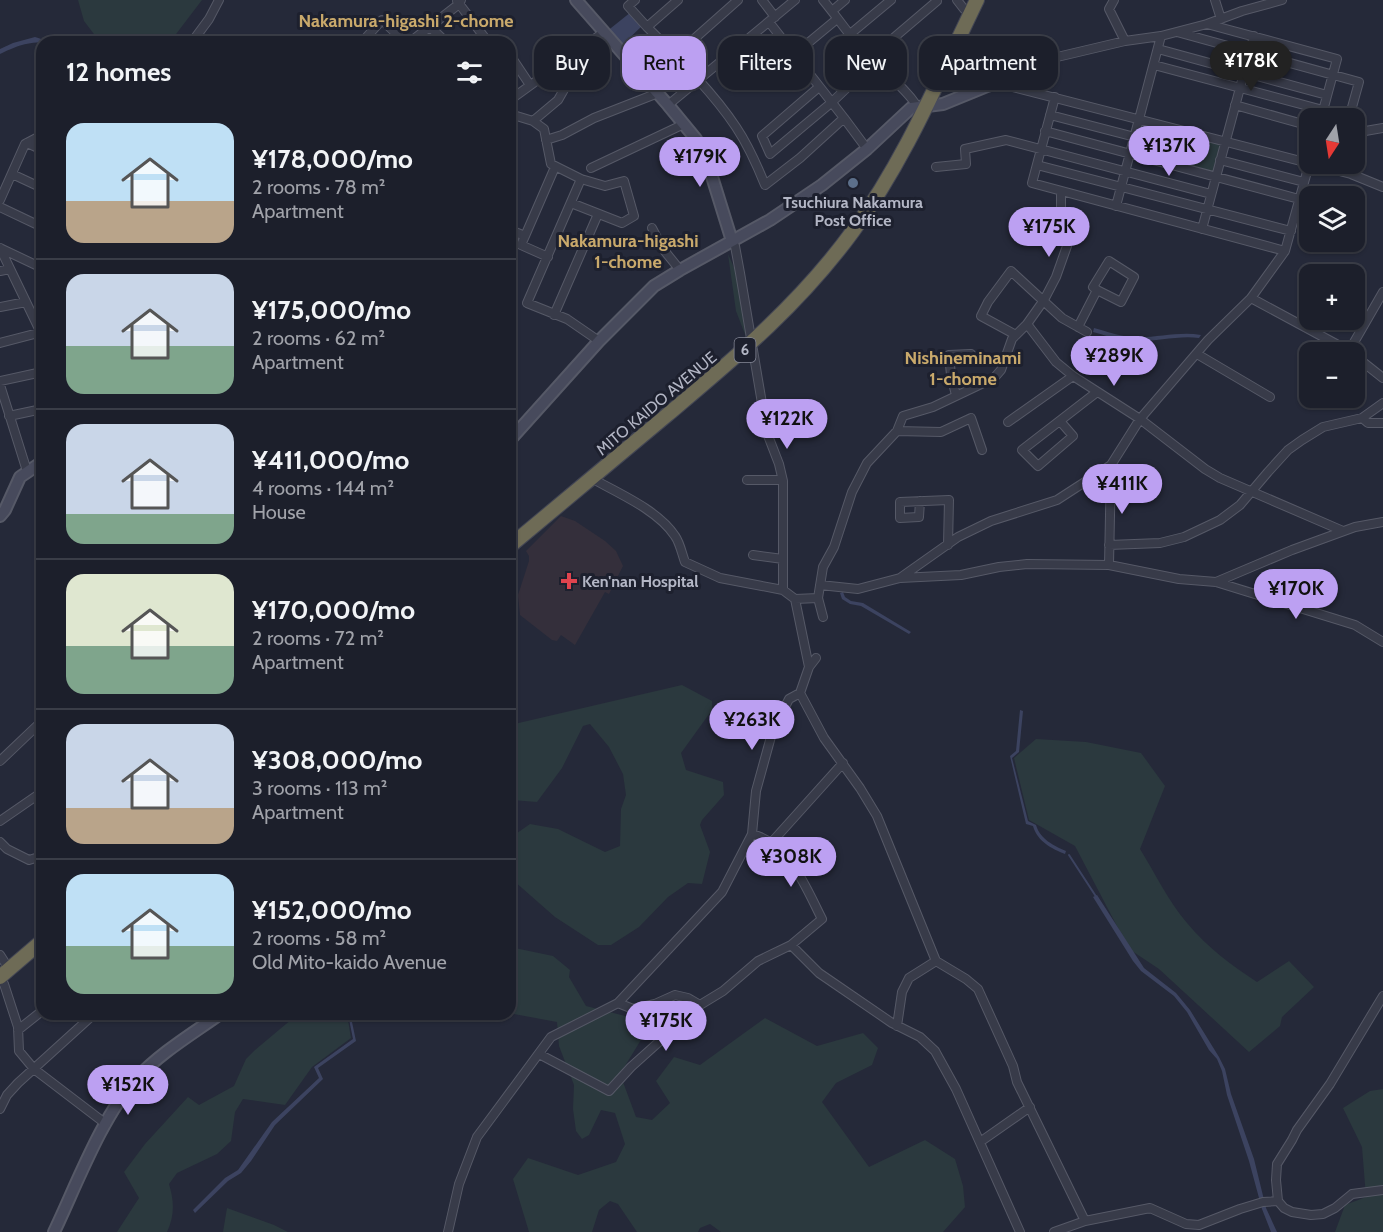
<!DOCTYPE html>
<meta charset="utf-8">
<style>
body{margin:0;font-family:Cabin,sans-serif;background:#292c37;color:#f1f3f6;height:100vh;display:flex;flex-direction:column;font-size:22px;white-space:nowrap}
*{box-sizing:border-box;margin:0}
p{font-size:20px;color:#a0a2a9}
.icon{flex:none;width:33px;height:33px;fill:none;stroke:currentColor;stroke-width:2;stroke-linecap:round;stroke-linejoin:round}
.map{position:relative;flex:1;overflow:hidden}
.sheet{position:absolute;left:36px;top:36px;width:480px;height:984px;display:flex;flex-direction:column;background:#1c1f2b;border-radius:18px;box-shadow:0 2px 4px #0004,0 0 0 2px #3a3d47}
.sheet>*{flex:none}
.hud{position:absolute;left:534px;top:36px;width:570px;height:54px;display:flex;gap:12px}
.needle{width:39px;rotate:192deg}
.fabs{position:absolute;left:1299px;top:108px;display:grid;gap:12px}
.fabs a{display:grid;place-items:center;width:66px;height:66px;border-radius:12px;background:#1c1f2b;box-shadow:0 2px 4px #0004,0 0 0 2px #3a3d47;font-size:30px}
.price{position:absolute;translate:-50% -51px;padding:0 14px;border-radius:21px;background:#bca0f2;color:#111;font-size:20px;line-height:39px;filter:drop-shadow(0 2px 3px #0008)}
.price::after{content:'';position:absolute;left:50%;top:36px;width:18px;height:14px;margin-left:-9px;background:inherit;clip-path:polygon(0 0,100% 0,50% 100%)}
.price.on{background:#222;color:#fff}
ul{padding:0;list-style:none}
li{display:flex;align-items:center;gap:18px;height:150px;padding:0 30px}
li+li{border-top:2px solid #3a3d47}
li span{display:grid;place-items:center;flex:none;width:168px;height:120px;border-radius:18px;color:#555}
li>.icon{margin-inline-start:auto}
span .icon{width:72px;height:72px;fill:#fffc;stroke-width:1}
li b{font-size:26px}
h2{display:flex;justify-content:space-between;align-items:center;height:72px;padding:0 30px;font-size:26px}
.chip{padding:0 21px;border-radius:18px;background:#1c1f2b;box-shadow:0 2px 4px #0004,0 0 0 2px #3a3d47;font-size:21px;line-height:54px}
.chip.on{background:#bca0f2;color:#111}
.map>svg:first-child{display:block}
.medical{fill:#342f3b}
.green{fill:#2b393e}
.water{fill:#3c4360}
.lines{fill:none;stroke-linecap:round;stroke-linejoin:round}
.stream{stroke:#3c4360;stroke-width:2}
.street-casing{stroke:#565967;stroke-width:10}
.secondary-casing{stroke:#565967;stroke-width:14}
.highway-casing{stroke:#434654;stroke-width:16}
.street{stroke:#383b49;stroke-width:8}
.secondary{stroke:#474a5c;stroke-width:10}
.highway{stroke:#6e6b56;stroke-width:14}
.service-dot{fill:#5c6f8a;stroke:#1d202e;stroke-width:2}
.health-dot{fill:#e0444e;stroke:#1d202e;stroke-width:2}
.labels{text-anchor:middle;stroke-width:6;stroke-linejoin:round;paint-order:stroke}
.shield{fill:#1d202e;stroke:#868998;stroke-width:1.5}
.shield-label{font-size:15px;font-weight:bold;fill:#b3b6c5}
.poi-label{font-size:16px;font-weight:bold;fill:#b3b6c5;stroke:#1d202e}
.street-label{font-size:16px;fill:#b3b6c5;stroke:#1d202e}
.neighbourhood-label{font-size:18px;font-weight:bold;fill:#c9a96b;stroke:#1d202e}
</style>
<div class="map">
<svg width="1383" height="1232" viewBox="0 0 1383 1232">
<rect width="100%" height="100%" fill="#252939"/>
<path class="medical" d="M561 516 575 521 605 541 616 551 623 566 609 594 605 592 575 645 561 635 557 641 552 640 520 615 518 595 529 561V556L526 551Z"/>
<path class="green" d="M78 0H202L170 42H100L84 21Z
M1180 130 1223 141 1214 175 1172 164Z
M728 254 736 272 746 337 736 311Z
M682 685 712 701V710L681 753 686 770 723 782 724 795 702 820 700 825 710 852 702 884 688 883 668 897 639 927 611 945H598L555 917 514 881 510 869V838L530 824 558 829 605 852 620 846 621 809 626 795 623 774 609 747 590 724 583 726 562 768 537 802 512 800 510 795V725Z
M1036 739 1086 742 1141 753 1165 786 1140 849C1155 873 1168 901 1187 923 1207 947 1231 965 1257 982L1289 961 1314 987 1282 1017 1280 1026 1249 1052 1159 969 1129 949 1075 846 1029 820 1014 758Z
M510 947 553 956 570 970 569 977 586 1006 637 1019 644 1035 620 1074 636 1117 652 1120 670 1103 656 1081 674 1057 700 1065 765 1018 817 1046 863 1033 878 1048 872 1065 836 1083 822 1102 869 1167 925 1140 955 1159 963 1186 965 1207 943 1232H721L710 1224 700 1228 698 1232H637L618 1204 610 1201 599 1210 592 1232H529L513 1179 528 1158 578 1175 616 1162 625 1144 615 1113 601 1110 589 1135 582 1139 576 1131 573 1109 574 1085 559 1046 557 1022 514 1014H456H510Z
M298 1014H347L351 1038 312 1067 285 1105 243 1099 235 1112 231 1141 217 1154 177 1173 169 1184C174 1201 175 1215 167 1232H117L139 1198 124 1172 145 1144 188 1097 199 1105 234 1086 246 1059 255 1050Z
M1383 1089V1232H1335L1345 1205 1366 1197 1362 1147 1343 1108 1370 1091Z
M227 1208 274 1225 288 1232H223Z"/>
<path class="water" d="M631 12 643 25 619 48 606 32Z
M35 37 51 42C28 42 21 44 0 54V49L13 43Z
M1094 328C1106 331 1118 336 1131 337 1155 339 1177 331 1201 335L1199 338C1176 335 1153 343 1129 341 1117 340 1105 335 1093 332Z
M843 592 845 597 851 601 863 603 911 632 909 634 861 606 850 604 842 599 840 593Z
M1020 710 1023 711 1019 752 1012 758 1028 821 1036 825C1040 839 1054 846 1066 851L1065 854C1052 849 1037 841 1033 826L1026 824 1010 756 1016 751Z
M1097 895 1144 968 1176 993 1190 1010 1219 1057 1225 1069 1231 1094 1254 1159 1266 1208 1277 1232H1271L1262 1209 1249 1161 1227 1095 1222 1071 1217 1059 1209 1050 1187 1012 1174 996 1141 971 1133 961 1093 897Z
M355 1014H359L357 1020 352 1022 356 1041 318 1068 323 1079 275 1125 251 1161 241 1173 228 1181 195 1213 193 1210 225 1178 238 1170 272 1122 319 1078 314 1067 353 1039 349 1019 354 1018Z"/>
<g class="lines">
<path class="stream" d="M1069 855 1097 898"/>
<g class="street-casing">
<path id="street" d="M635 0 628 6 647 27
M678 0 647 27C678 58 712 91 736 127 748 145 757 165 765 185L800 158 844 118 769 22
M762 0 775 17
M823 0C838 18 851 38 867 55 884 73 904 86 917 106
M957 0 964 9 971 13
M1114 0 1109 9 1125 41
M1215 0 1221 19
M457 1 485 38 480 42
M832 11 845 0
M1207 24 1337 59 1321 118
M430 27 446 42
M1177 32 1359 82 1349 118
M849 35 891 0
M192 42 209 19 219 0
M362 42 382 20 405 42
M410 42 459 4 461 0
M1158 49 1327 95
M732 54 757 81
M949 55 984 74 997 83 1351 174 1383 187
M870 58 937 1
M510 60 512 58 530 85
M680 61 690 53 685 47 738 0
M1154 65 1323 110
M767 77 837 19
M997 83 1004 77 1053 58 1125 41 1161 36 1207 24 1242 11 1282 0
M819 87 762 136 770 154 831 103 874 62
M1055 97 1032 183 1285 251
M510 100 604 32
M668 105 795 0
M1235 105 1310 126
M510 114 533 121 544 129 551 164 581 179 605 186 624 181 634 216 622 223 571 203
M1050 115 1135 137
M844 118 867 149
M533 121 558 100 566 86 554 68
M1045 131 1299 199
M1354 133 1383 128
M546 140 562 135 594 118 658 93
M27 143 42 150
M1220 160 1304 182
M1037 165 1291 231
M936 167 966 164 965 149 1006 140 1211 194
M591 168 684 124
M12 174 42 188
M581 179 527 303 567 319 599 341
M0 200 25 144 42 135
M1116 206 1161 36
M0 207 42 227
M652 228 663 249 680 270
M1202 229 1254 36
M510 230 525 236 521 245 548 257
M1018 232 1061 221
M525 236 555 167
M732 241 735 246 740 273 767 433 779 464 783 481V590L795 599 809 667
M0 248 42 335
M0 248 42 268
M0 271 10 269
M1251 298 1351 352
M0 307 26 302
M554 315 598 214
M1027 324 1056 362 1073 376 1140 419 1205 469 1220 478 1343 531
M1078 327 1097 290 1093 287 1109 261 1134 277 1121 302 1097 290
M1016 335 981 316 988 302 1011 271 1062 318 1087 332
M0 343 42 332
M1349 351 1383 292
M1197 354 1270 397
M1354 355 1383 378
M0 381 42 372
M0 385 27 471
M956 395 951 375 949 355 971 354
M9 416 42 409
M1362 418 1368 423H1383
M1060 421 1073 436 1038 466 1022 450 1097 392
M1008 422 1073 376
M897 431 941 432 971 418 982 450
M591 478C618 493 658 510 675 536 680 543 682 554 685 562L720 578 783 590
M747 480H782
M920 501 919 517 900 518V502L949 500 948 545
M1109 545 1160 543 1184 537 1220 520 1240 505 1268 472 1288 450 1302 440 1323 427 1362 418 1383 403
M753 555 783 559
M1109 565 1111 465
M900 578 958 537 991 521 1057 500 1111 465 1140 419 1208 340 1251 298 1285 251 1310 161
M1216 582 1292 550 1355 527 1383 522
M820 585 858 589 900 578 961 575 999 567 1027 564 1109 565 1179 579 1216 582 1355 625 1383 642
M795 599 818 598
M823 617 818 598 823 567 834 547 852 492 867 463 897 431 903 416 933 407 994 378 1001 370 1012 339 1027 324 1044 300 1056 277 1067 246 1061 221V192
M800 693 824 738 860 788 877 816 936 961 966 979 978 989 1013 1066 1017 1082 1085 1221
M0 761 42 721
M0 821 42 792
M0 842 7 849 29 860 42 856
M771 843 843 763
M791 945 819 973 892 1023 920 1037 935 1051 956 1089 1020 1232
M0 955 9 969
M0 980 4 984 18 1027 19 1051 34 1069 106 1124
M1383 996 1330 1084 1297 1130 1292 1140 1277 1164 1276 1180 1278 1201 1284 1208 1292 1212 1311 1215 1323 1214 1335 1208 1352 1194 1383 1190
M618 1003 633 1009 655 1004 675 995 688 998 700 1005
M897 1026 902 992 909 978 936 961
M18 1030 42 1011
M539 1054 609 1091 631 1067 700 1005 723 991 758 961 791 945 822 919C806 888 790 844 752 834
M0 1109 7 1095 18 1083 94 1014
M980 1142 1030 1107
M448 1232 459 1184 477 1137 551 1037 618 1003 722 892 752 834 756 791 772 733 789 699 800 693 809 667 816 658
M1054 1232 1085 1221 1150 1208 1186 1224 1199 1225 1240 1209 1263 1202 1278 1201"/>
</g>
<g class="secondary-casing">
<path id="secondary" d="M576 0 668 105 696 139 709 167 732 241
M510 440 599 341 654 286 680 270 770 220 822 185 867 149 911 108 943 104 987 86 997 83
M0 516 5 510 20 477 42 462
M54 1232C76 1186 102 1116 136 1079 160 1053 192 1034 220 1014"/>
</g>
<g class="highway-casing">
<path id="highway" d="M510 546C562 502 615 459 667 415 736 357 799 305 853 231 905 160 939 78 977 0
M0 977 42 941"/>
</g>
<use href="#street" class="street"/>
<use href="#secondary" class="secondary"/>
<use href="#highway" class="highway"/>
</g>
<circle class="service-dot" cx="853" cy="183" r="6"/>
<path class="health-dot" d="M566 572h6v6h6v6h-6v6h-6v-6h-6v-6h6z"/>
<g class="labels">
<rect class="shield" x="734.5" y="338" width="21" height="24" rx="4.5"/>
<g class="shield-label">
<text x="745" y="355">6</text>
</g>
<g class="poi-label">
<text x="853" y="208">Tsuchiura Nakamura<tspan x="853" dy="18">Post Office</tspan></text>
<text x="582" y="587" text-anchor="start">Ken'nan Hospital</text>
</g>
<g class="street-label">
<text transform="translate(656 403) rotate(-40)" y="6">MITO KAIDO AVENUE</text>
</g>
<g class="neighbourhood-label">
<text x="406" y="27">Nakamura-higashi 2-chome</text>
<text x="628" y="247">Nakamura-higashi<tspan x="628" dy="21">1-chome</tspan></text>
<text x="963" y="364">Nishineminami<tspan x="963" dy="21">1-chome</tspan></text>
</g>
</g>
</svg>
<div class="fabs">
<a><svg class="needle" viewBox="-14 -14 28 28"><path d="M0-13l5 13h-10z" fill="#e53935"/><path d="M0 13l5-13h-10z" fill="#a0a2a9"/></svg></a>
<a><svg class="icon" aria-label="layers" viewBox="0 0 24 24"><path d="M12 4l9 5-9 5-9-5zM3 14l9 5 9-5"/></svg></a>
<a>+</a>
<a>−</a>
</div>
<b class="price on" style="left:1251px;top:92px">¥178K</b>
<b class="price" style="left:1169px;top:177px">¥137K</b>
<b class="price" style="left:700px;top:188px">¥179K</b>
<b class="price" style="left:1049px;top:258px">¥175K</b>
<b class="price" style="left:1114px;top:387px">¥289K</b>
<b class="price" style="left:787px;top:450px">¥122K</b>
<b class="price" style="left:1122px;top:515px">¥411K</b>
<b class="price" style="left:1296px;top:620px">¥170K</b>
<b class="price" style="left:752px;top:751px">¥263K</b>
<b class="price" style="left:791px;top:888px">¥308K</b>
<b class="price" style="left:666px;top:1052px">¥175K</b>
<b class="price" style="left:128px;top:1116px">¥152K</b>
<div class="hud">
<a class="chip">Buy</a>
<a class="chip on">Rent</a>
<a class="chip">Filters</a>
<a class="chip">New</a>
<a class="chip">Apartment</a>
</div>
<section class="sheet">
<h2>12 homes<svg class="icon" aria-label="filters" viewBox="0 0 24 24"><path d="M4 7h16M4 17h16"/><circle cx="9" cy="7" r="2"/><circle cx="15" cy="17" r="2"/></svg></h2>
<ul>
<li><span style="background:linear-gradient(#bfe0f5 65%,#b9a48a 0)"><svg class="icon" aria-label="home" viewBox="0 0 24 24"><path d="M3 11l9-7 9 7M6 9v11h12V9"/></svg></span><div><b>¥178,000/mo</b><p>2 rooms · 78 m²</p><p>Apartment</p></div></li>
<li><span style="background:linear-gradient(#c9d6e8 60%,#7fa58c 0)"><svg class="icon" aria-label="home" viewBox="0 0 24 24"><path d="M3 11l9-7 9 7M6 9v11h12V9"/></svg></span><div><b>¥175,000/mo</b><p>2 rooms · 62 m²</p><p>Apartment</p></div></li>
<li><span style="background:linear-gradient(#c9d6e8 75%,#7fa58c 0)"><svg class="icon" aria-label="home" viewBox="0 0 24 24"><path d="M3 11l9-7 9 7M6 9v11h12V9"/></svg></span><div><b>¥411,000/mo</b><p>4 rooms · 144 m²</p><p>House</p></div></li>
<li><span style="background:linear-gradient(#dfe7d0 60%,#7fa58c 0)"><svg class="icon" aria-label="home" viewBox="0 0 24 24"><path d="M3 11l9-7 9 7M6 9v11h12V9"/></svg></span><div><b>¥170,000/mo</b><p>2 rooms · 72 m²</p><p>Apartment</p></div></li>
<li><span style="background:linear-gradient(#c9d6e8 70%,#b9a48a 0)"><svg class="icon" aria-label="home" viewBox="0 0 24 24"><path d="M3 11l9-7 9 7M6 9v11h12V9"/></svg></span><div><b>¥308,000/mo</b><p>3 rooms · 113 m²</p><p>Apartment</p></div></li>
<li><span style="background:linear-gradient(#bfe0f5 60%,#7fa58c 0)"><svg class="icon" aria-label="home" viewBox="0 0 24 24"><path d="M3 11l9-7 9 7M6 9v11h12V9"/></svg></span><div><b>¥152,000/mo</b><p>2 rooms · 58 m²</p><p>Old Mito-kaido Avenue</p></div></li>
</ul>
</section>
</div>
